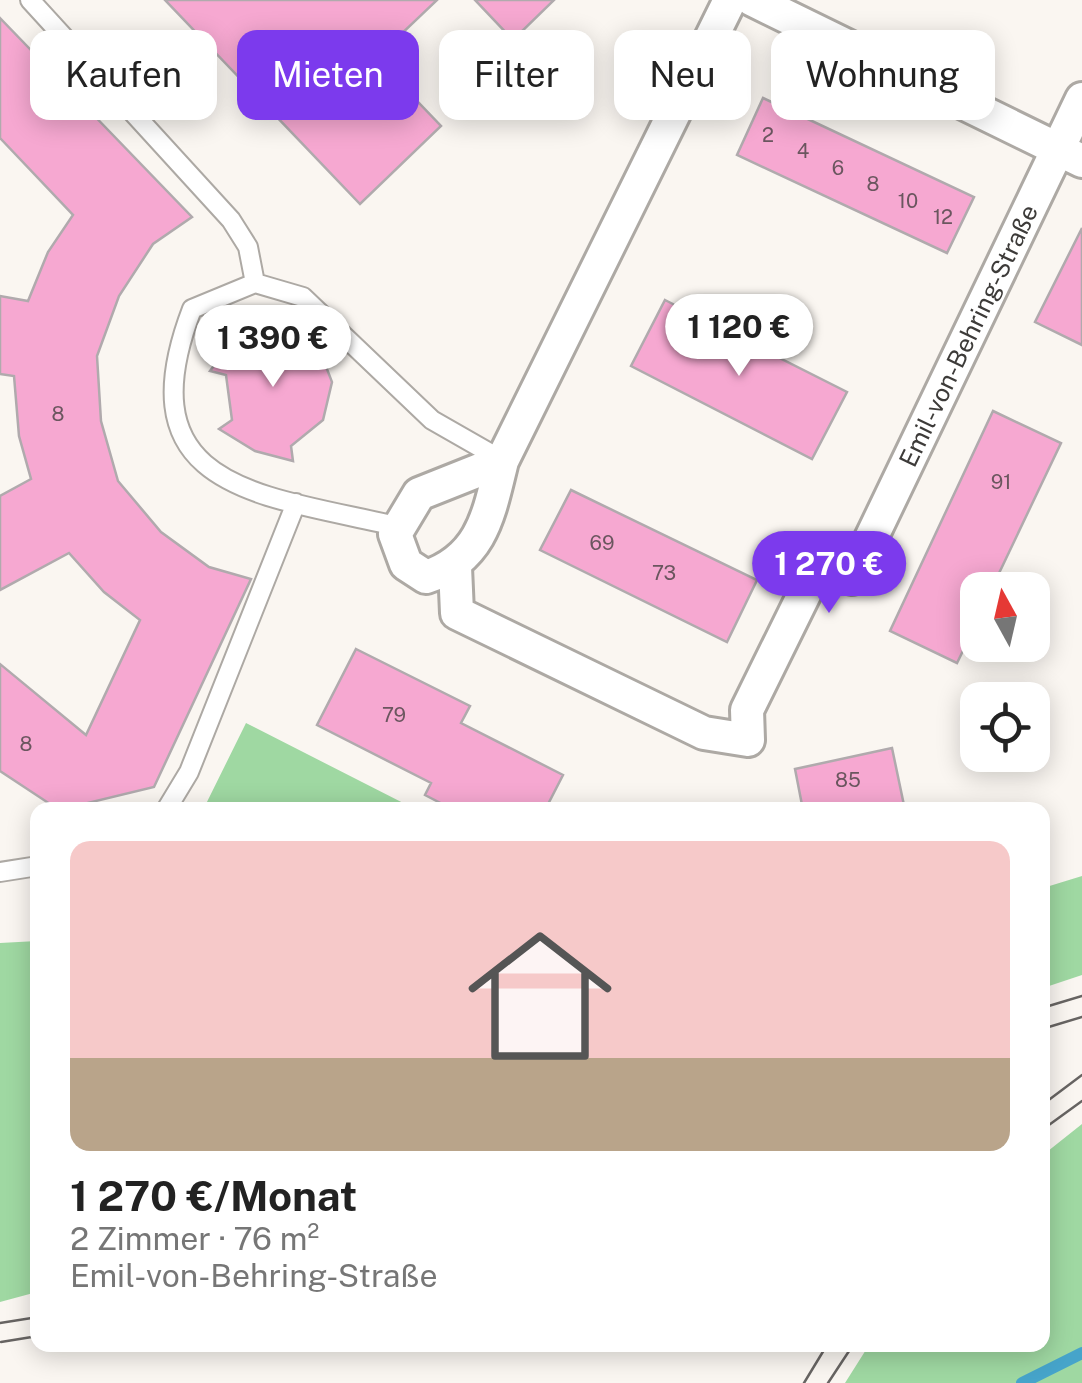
<!DOCTYPE html>
<html lang="de">
<meta charset="utf-8">
<style>
body{margin:0;font-family:"Public Sans",sans-serif;background:#f2f2f2;color:#222;height:100vh;display:flex;flex-direction:column;font-size:38px;white-space:nowrap}
*{box-sizing:border-box;margin:0}
p{font-size:32px;color:#767676}
.icon{flex:none;width:55px;height:55px;fill:none;stroke:currentColor;stroke-width:2;stroke-linecap:round;stroke-linejoin:round}
.map{position:relative;flex:1;overflow:hidden}
.details{position:absolute;left:30px;top:802px;width:1020px;height:550px;display:flex;flex-direction:column;background:#fff;border-radius:20px;box-shadow:0 5px 25px #0003}
.details>*{flex:none}
.top-card{position:absolute;left:30px;top:30px;width:1022px;height:90px;display:flex;gap:20px}
.needle{width:65px;rotate:352deg}
.fabs{position:absolute;left:960px;top:572px;display:grid;gap:20px}
.fabs a{display:grid;place-items:center;width:90px;height:90px;border-radius:20px;background:#fff;box-shadow:0 5px 25px #0003;font-size:50px}
.price{position:absolute;translate:-50% -85px;padding:0 22px;border-radius:35px;background:#fff;color:#222;font-size:32px;line-height:65px;filter:drop-shadow(0 2px 5px #0008)}
.price::after{content:'';position:absolute;left:50%;top:60px;width:30px;height:22px;margin-left:-15px;background:inherit;clip-path:polygon(0 0,100% 0,50% 100%)}
.price.active{background:#7c3aed;color:#fff}
ul{padding:0;list-style:none}
li{display:grid;align-content:center;gap:20px;height:530px;padding:0 40px}
li+li{border-top:2px solid #e0e0e0}
li span{display:grid;place-items:center;height:310px;border-radius:20px;color:#555}
li>.icon{margin-inline-start:auto}
span .icon{width:180px;height:180px;fill:#fffc;stroke-width:1}
li b{font-size:42px}
.chip{padding:0 35px;border-radius:20px;background:#fff;box-shadow:0 5px 25px #0003;font-size:35px;line-height:90px}
.chip.active{background:#7c3aed;color:#fff}
.map>svg:first-child{display:block}
.green{fill:#9fd8a2}
.lines{fill:none;stroke-linecap:round;stroke-linejoin:round}
.stream{stroke:#46a4ca;stroke-width:12}
.building{fill:#f6a8d1;stroke:#b0aaad;stroke-width:2.5}
.lane-casing{stroke:#ada9a4;stroke-width:22}
.street-casing{stroke:#ada9a4;stroke-width:38}
.lane{stroke:#fff;stroke-width:18}
.street{stroke:#fff;stroke-width:32}
.tram{stroke:#676462;stroke-width:2.5}
.labels{text-anchor:middle;stroke-width:8;stroke-linejoin:round;paint-order:stroke}
.number-label{font-size:20px;fill:#6b565f}
.street-label{font-size:25px;fill:#3d3b39;stroke:#faf6f1}
</style>
<div class="map">
<svg width="1082" height="1383" viewBox="0 0 1082 1383">
<rect width="100%" height="100%" fill="#faf6f1"/>
<path class="green" d="M246 723 417 810H203Z
M1082 876V975L1043 988V888Z
M37 941V1292L0 1302V943Z
M1082 1124V1383H845L869 1345H1042L1043 1155Z"/>
<g class="lines">
<path class="stream" d="M1022 1383 1082 1353"/>
</g>
<path class="building" d="M165 0H437L376 58 441 126 360 204Z
M475 0H554L513 40Z
M0 18 192 217 153 244 119 296 97 356 101 421 118 481 161 532 209 567 251 579 154 787 59 810 0 771V664L86 735 140 620 104 592 69 553 0 590V496L31 479 19 436 14 376 0 374V296L28 301 48 252 73 215 0 138Z
M763 98 974 197 947 253 737 155Z
M1082 228V345L1035 322Z
M665 300 847 392 812 459 631 366Z
M270 320 272 332 300 340 322 356 332 382 323 420 291 446 293 461 255 451 219 429 232 420 226 375 210 371 232 341Z
M993 411 1061 443 991 590H978V620L957 663 890 631Z
M571 490 757 580 727 642 540 550Z
M356 649 470 706 461 723 563 775 545 810H454L425 795 431 783 317 725Z
M892 748 905 810H803L795 769Z"/>
<g class="lines">
<g class="lane-casing">
<path id="lane" d="M30 0 231 220 248 247 255 283
M400 527C265 495 122 492 192 309L255 283 303 297 432 420 502 460
M166 810 189 772 296 503
M0 872 38 866"/>
</g>
<g class="street-casing">
<g id="street">
<path d="M753 0 1082 161"/>
<path d="M502 461 419 494 395 534 406 564 426 577C483 558 489 513 502 461L730 0"/>
<path id="s1" d="M455 567 457 613 704 733 748 740 747 710 820 562 852 578 1082 99"/>
</g>
</g>
<use href="#lane" class="lane"/>
<use href="#street" class="street"/>
<path class="tram" d="M1042 1008 1082 996
M1042 1029 1082 1017
M1042 1105 1082 1075
M1042 1130 1082 1101
M0 1323 38 1317
M1 1342 38 1336
M804 1383 827 1345
M828 1383 853 1345"/>
</g>
<g class="labels">
<g class="number-label">
<text x="768" y="142">2</text>
<text x="803" y="158">4</text>
<text x="838" y="175">6</text>
<text x="873" y="191">8</text>
<text x="908" y="208">10</text>
<text x="943" y="224">12</text>
<text x="58" y="421">8</text>
<text x="1001" y="489">91</text>
<text x="602" y="550">69</text>
<text x="664" y="580">73</text>
<text x="394" y="722">79</text>
<text x="26" y="751">8</text>
<text x="848" y="787">85</text>
</g>
<g class="street-label">
<text dy="9" stroke="none"><textPath href="#s1" startOffset="865">Emil-von-Behring-Straße</textPath></text>
</g>
</g>
</svg>
<div class="fabs">
<a><svg class="needle" viewBox="-14 -14 28 28"><path d="M0-13l5 13h-10z" fill="#e53935"/><path d="M0 13l5-13h-10z" fill="#767676"/></svg></a>
<a><svg class="icon" aria-label="locate" viewBox="0 0 24 24"><circle cx="12" cy="12" r="6"/><path d="M12 2v4M12 18v4M2 12h4M18 12h4"/></svg></a>
</div>
<b class="price" style="left:739px;top:379px">1 120 €</b>
<b class="price" style="left:273px;top:390px">1 390 €</b>
<b class="price active" style="left:829px;top:616px">1 270 €</b>
<div class="top-card">
<a class="chip">Kaufen</a>
<a class="chip active">Mieten</a>
<a class="chip">Filter</a>
<a class="chip">Neu</a>
<a class="chip">Wohnung</a>
</div>
<section class="details">
<ul>
<li><span style="background:linear-gradient(#f6c9c9 70%,#b9a48a 0)"><svg class="icon" aria-label="home" viewBox="0 0 24 24"><path d="M3 11l9-7 9 7M6 9v11h12V9"/></svg></span><div><b>1 270 €/Monat</b><p>2 Zimmer · 76 m²</p><p>Emil-von-Behring-Straße</p></div></li>
</ul>
</section>
</div>
